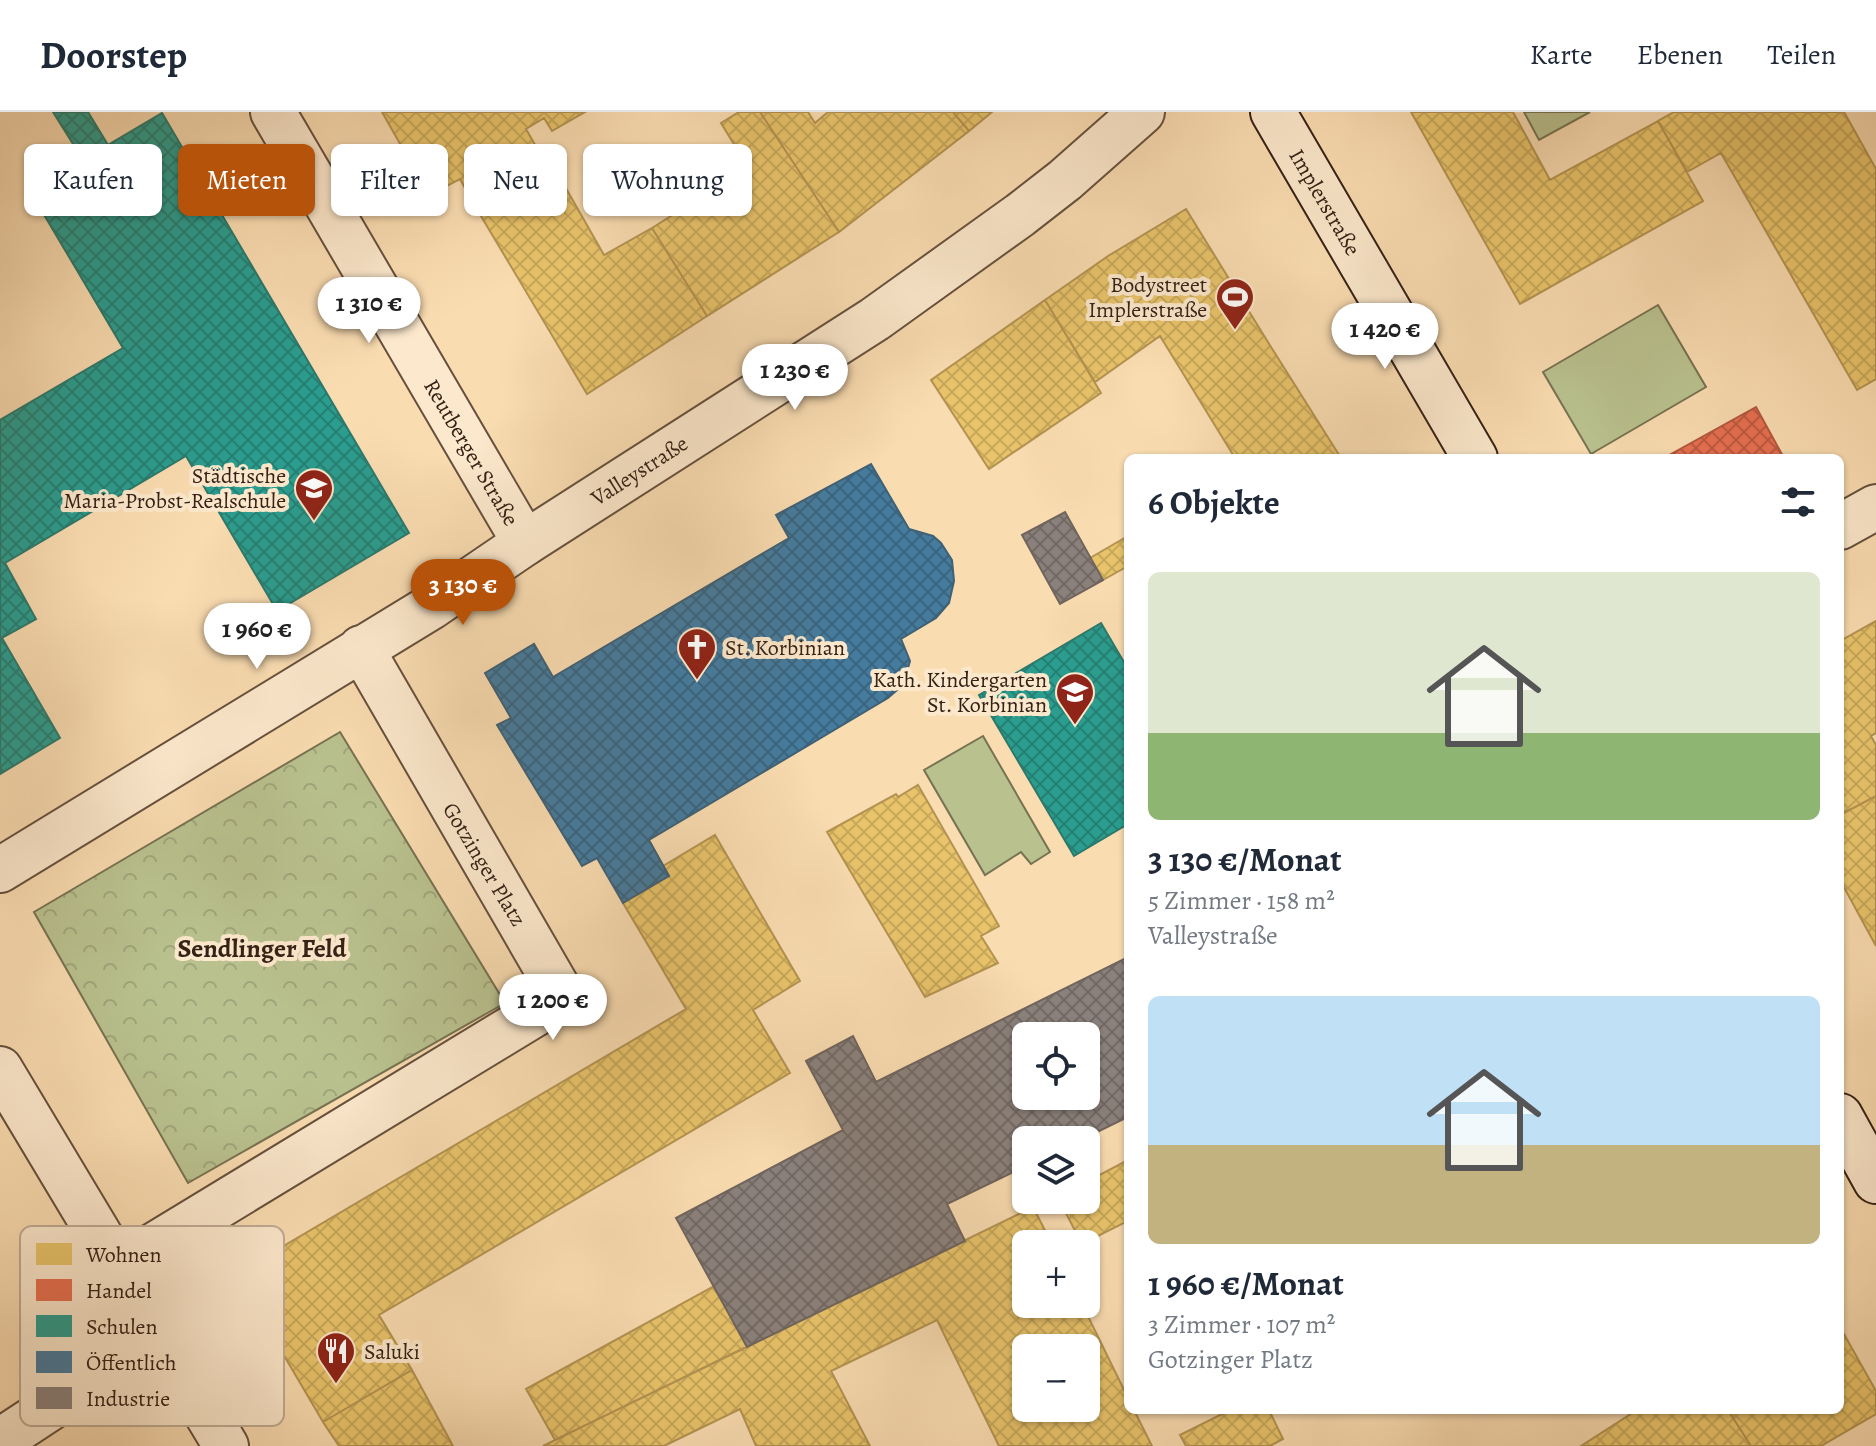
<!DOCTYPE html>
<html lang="de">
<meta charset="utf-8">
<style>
body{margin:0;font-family:Alegreya,serif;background:#f6f6f7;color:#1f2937;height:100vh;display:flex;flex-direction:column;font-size:30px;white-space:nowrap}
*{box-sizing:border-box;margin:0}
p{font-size:26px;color:#747a83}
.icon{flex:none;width:44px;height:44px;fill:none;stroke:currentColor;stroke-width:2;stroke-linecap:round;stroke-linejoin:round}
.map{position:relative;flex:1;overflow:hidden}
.drawer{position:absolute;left:1124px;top:342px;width:720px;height:960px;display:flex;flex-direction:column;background:#fff;border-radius:12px;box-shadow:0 2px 6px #0004}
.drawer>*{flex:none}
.top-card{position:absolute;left:24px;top:32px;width:760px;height:72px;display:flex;gap:16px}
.fabs{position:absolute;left:1012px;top:910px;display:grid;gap:16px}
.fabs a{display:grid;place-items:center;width:88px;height:88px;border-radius:12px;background:#fff;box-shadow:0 2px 6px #0004;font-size:40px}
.price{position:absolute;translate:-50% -68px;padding:0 18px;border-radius:28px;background:#fff;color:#222;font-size:26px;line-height:52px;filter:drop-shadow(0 2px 4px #0008)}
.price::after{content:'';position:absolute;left:50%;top:48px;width:24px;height:18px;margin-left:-12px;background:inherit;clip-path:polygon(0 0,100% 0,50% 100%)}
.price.current{background:#b45309;color:#fff}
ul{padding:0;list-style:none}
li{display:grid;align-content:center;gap:16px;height:424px;padding:0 24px}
li span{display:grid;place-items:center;height:248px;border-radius:12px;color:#555}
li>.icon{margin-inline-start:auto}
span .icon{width:144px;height:144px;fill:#fffc;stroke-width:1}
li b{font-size:34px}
h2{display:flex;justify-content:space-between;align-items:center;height:96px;padding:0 24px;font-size:34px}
.chip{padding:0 28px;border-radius:12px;background:#fff;box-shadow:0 2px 6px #0004;font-size:28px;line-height:72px}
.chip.current{background:#b45309;color:#fff}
header{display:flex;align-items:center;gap:48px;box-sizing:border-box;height:112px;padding:0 40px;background:#fff;border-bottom:2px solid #e0e1e3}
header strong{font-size:38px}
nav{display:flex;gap:44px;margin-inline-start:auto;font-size:28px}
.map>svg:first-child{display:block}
.grass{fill:#b9c28f;stroke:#777252;stroke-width:2}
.park{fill:url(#park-crowns);stroke:#777252;stroke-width:2}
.homes{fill:url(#homes-cross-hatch);stroke:#b39351;stroke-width:2;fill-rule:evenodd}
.shops{fill:url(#shops-cross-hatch);stroke:#b2583f;stroke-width:2}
.schools{fill:url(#schools-cross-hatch);stroke:#2d786b;stroke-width:2}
.public{fill:url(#public-cross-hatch);stroke:#406074;stroke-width:2}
.industry{fill:url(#industry-cross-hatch);stroke:#70645d;stroke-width:2;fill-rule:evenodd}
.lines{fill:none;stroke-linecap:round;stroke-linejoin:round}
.minor-casing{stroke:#66503d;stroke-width:48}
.secondary-casing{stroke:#352116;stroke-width:48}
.minor{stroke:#fce8cc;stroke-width:44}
.secondary{stroke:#fce8cc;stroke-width:44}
.labels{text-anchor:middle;stroke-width:8;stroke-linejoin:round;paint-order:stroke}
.street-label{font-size:22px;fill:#352116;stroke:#fce8cc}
.poi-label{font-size:22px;fill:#352116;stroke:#fce8cc;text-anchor:end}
.quarter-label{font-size:26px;font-weight:bold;fill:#352116;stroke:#fce8cc}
.key{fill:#fce8cc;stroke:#c0ac95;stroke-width:2}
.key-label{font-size:22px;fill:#352116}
</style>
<header>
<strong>Doorstep</strong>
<nav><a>Karte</a><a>Ebenen</a><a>Teilen</a></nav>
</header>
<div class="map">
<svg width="1876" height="1334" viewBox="0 0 1876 1334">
<defs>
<pattern id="park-crowns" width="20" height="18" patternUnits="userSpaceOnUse" patternTransform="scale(2)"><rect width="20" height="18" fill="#b9c28f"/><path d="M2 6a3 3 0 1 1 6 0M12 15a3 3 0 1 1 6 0" fill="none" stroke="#a0a67b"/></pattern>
<pattern id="homes-cross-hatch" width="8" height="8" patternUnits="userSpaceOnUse" patternTransform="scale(2)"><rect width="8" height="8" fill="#e9c46a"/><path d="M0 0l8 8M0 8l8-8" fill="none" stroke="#c8a85b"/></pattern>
<pattern id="shops-cross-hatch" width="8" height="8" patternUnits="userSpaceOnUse" patternTransform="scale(2)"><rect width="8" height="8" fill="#e76f51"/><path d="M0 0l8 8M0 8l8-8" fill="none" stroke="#bc5b42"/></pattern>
<pattern id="schools-cross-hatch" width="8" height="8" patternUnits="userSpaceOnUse" patternTransform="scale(2)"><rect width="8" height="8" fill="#2a9d8f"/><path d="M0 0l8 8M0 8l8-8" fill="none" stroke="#258074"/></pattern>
<pattern id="public-cross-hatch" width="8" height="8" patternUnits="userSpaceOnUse" patternTransform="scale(2)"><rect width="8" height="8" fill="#457b9d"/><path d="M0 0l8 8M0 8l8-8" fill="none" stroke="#3a647f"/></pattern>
<pattern id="industry-cross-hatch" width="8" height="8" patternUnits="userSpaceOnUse" patternTransform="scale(2)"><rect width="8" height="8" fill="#8a817c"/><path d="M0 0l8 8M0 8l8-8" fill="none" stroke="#726965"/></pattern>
</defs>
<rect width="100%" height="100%" fill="#fadcb1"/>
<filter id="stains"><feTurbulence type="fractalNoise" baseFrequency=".0025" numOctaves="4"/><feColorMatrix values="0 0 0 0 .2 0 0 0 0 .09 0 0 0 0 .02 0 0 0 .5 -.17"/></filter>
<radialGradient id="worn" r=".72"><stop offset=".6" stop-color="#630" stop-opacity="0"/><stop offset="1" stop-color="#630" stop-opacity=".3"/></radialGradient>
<path class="grass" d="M1524 0H1590L1539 28Z
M1658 193 1706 275 1591 342 1543 260Z
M983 624 1050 740 1031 752 1021 740 985 763 924 658Z"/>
<path class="park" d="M340 620 505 891 188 1071 34 800Z"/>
<path class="homes" d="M382 0H585L552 19 544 6 526 17 546 52 475 94 460 67 429 83Z
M739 0H760L839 120 707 204 652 116 748 55 721 11Z
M760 0H808L815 11 828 0H953L969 19 839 120Z
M953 0H992L969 19Z
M1411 0H1513L1550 68 1658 9 1703 89 1520 192Z
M1674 0H1844L1876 57V267L1857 278 1721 41 1687 60 1658 9Z
M551 50 604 143 652 116 707 204 587 282 475 94Z
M1186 97 1271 235 1341 346H1235L1160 224 1095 270 1045 188 1108 144Z
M1045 188 1101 281 989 357 931 268Z
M1128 424V454L1103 468 1090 446Z
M1876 509V621L1871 624 1876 633V684L1840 703V529Z
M918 673 999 814 981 824 998 851 925 885 827 720 896 682 898 685Z
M1876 684V834L1840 768V703Z
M715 723 800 869 753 898 790 961 379 1203 412 1258 323 1310 236 1162 686 897 623 791 669 764 663 754Z
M1128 1048V1109L1082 1132 1059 1088H1086V1070Z
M1033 1095 1052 1132H1026V1192H1082L1128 1286V1298H1134L1152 1334H999L937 1208 831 1259 870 1334H756L740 1297 664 1334H543ZM1026 1236H1086V1296H1026Z
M714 1174 747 1235 555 1328 526 1277Z
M1840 1215 1876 1279V1302L1821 1334H1751L1728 1298H1840Z
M412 1258 453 1334H339L323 1310Z
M1230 1298H1269L1283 1327 1270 1334H1186L1180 1323Z
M1637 1298H1728L1751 1334H1581Z"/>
<path class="shops" d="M1756 295 1784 346H1664Z"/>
<path class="schools" d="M53 0H88L108 33 83 48Z
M162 1 409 421 277 499 186 344 5 451 36 507 2 526 60 626 0 662V308L123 236 30 79Z
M1101 511 1128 557V712L1074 744 979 583Z"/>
<path class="public" d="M871 352 909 417 933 424 941 431 952 448 954 469 949 491 936 506 901 527 910 549 903 573 888 586 649 728 669 764 623 791 597 746 582 754 497 613 511 606 485 561 534 532 553 565 789 426 776 403Z"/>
<path class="industry" d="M1065 400 1103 468 1060 492 1022 423Z
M1128 845V1005L1081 1028H1026V1054L947 1092 965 1129 747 1235 676 1106 843 1018 806 949 853 924 876 970ZM1026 924H1086V984H1026Z"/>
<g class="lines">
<g class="minor-casing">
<g id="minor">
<path id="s1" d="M273 0 525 431"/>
<path d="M1840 415 1876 395"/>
<path id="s2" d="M0 758 431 495 525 431 875 207 1020 103 1065 68 1142 0"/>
<path d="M0 957 226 1334"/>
<path d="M120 1154 563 885 361 536"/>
<path d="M0 1329 161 1223"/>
</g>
</g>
<g class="secondary-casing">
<g id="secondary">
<path id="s3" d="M1273 0 1475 346"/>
<path d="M1840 1004 1876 1069"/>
</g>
</g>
<use href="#minor" class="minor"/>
<use href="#secondary" class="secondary"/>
</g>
<defs>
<g id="stadium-pin" transform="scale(2)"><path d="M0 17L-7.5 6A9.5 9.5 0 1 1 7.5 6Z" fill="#8f2418" stroke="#fce8cc"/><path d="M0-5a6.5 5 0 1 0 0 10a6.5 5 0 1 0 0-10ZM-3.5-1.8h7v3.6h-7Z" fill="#fff"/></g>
<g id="school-pin" transform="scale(2)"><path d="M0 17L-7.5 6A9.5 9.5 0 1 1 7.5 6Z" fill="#8f2418" stroke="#fce8cc"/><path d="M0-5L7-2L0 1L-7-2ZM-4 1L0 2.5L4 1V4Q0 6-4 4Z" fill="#fff"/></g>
<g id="church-pin" transform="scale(2)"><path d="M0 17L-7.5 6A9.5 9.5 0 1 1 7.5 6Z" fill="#8f2418" stroke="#fce8cc"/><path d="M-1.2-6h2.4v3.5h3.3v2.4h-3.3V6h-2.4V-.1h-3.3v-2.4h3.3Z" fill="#fff"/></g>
<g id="restaurant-pin" transform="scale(2)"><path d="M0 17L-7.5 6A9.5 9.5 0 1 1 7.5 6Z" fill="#8f2418" stroke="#fce8cc"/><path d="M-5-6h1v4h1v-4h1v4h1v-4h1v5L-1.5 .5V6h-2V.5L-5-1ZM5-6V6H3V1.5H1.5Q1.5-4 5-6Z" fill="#fff"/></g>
</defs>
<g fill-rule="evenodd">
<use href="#stadium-pin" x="1235" y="185"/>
<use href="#school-pin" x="314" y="376"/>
<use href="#church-pin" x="697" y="535"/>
<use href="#school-pin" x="1075" y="580"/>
<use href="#restaurant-pin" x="336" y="1239"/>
</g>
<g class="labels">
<g class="street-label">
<text dy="8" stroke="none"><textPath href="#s3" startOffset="104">Implerstraße</textPath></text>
<text dy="8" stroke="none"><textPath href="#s1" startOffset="394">Reutberger Straße</textPath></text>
<text dy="8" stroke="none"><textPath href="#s2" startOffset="754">Valleystraße</textPath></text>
<text transform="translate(485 752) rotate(59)" y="8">Gotzinger Platz</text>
</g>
<g class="poi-label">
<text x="1207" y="180">Bodystreet<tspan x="1207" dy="25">Implerstraße</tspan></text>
<text x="286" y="371">Städtische<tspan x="286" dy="25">Maria-Probst-Realschule</tspan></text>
<text x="725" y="543" text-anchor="start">St. Korbinian</text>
<text x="1047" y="575">Kath. Kindergarten<tspan x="1047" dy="25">St. Korbinian</tspan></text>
<text x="364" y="1247" text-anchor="start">Saluki</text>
</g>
<g class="quarter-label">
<text x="262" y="845">Sendlinger Feld</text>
</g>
</g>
<rect x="20" y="1114" width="264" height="200" rx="12" class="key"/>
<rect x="36" y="1131" width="36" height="22" fill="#e9c46a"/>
<rect x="36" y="1167" width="36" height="22" fill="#e76f51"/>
<rect x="36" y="1203" width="36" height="22" fill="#2a9d8f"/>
<rect x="36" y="1239" width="36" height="22" fill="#457b9d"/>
<rect x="36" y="1275" width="36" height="22" fill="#8a817c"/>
<g class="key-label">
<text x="86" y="1150">Wohnen</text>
<text x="86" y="1186">Handel</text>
<text x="86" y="1222">Schulen</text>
<text x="86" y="1258">Öffentlich</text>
<text x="86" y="1294">Industrie</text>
</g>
<rect width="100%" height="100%" filter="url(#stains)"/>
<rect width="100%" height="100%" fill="url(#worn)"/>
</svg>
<div class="fabs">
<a><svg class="icon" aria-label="locate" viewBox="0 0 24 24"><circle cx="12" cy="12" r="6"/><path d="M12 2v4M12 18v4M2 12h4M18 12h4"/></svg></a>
<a><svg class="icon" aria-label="layers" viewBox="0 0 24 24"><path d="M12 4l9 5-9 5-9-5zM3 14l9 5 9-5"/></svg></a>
<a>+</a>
<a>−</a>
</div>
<b class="price" style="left:369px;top:233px">1 310 €</b>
<b class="price" style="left:1385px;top:259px">1 420 €</b>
<b class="price" style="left:795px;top:300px">1 230 €</b>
<b class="price current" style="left:463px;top:515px">3 130 €</b>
<b class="price" style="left:257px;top:559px">1 960 €</b>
<b class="price" style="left:553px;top:930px">1 200 €</b>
<div class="top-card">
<a class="chip">Kaufen</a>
<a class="chip current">Mieten</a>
<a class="chip">Filter</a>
<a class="chip">Neu</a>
<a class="chip">Wohnung</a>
</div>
<section class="drawer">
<h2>6 Objekte<svg class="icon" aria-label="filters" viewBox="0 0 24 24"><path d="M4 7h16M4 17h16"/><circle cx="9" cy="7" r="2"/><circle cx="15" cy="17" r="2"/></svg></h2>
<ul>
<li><span style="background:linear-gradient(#dfe7d0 65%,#8fb573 0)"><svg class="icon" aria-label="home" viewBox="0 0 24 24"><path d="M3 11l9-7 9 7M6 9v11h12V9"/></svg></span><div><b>3 130 €/Monat</b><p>5 Zimmer · 158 m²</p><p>Valleystraße</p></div></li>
<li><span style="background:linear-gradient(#bfe0f5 60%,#c2b280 0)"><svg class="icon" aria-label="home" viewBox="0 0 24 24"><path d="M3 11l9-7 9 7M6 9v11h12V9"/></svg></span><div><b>1 960 €/Monat</b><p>3 Zimmer · 107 m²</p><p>Gotzinger Platz</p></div></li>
</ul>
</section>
</div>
